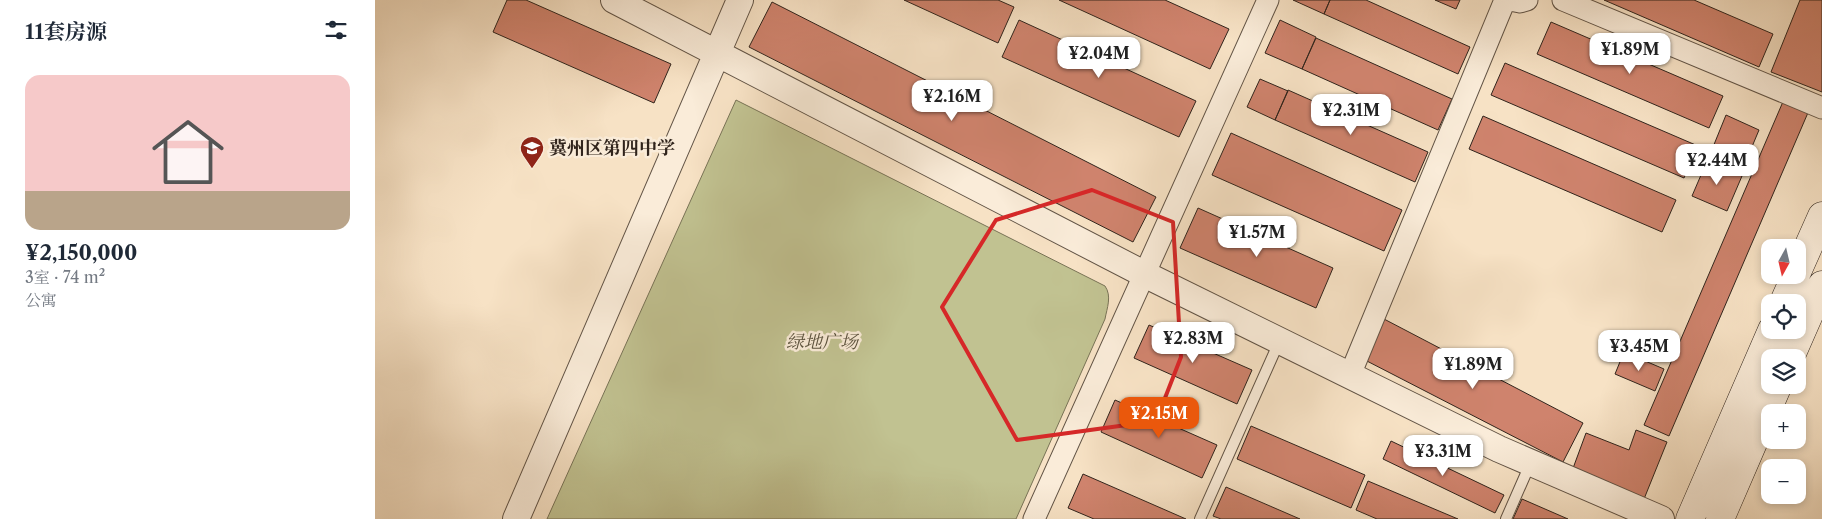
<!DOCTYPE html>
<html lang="zh">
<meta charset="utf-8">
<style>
body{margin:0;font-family:"Libre Caslon Text","Noto Serif SC",serif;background:#f2f2f3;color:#1f2937;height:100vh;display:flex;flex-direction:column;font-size:19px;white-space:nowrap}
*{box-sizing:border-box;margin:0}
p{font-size:16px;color:#747a83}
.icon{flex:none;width:28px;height:28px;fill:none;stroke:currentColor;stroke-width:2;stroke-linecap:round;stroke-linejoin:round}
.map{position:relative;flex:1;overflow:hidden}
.side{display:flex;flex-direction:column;background:#fff;width:375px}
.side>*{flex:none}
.needle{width:32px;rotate:188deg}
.tools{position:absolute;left:1386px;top:239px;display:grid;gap:10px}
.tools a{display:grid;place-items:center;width:45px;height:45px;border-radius:10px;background:#fff;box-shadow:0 2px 8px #0003;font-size:25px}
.price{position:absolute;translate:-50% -42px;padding:0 11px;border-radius:10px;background:#fff;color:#222;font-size:16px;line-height:32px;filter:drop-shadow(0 1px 2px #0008)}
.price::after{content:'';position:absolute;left:50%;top:30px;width:15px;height:11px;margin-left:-8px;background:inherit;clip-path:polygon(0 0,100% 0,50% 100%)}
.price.current{background:#ea580c;color:#fff}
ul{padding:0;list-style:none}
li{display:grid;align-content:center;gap:10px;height:265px;padding:0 25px}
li+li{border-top:1px solid #e0e1e3}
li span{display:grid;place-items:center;height:155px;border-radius:15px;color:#555}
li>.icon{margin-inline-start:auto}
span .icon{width:90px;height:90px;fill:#fffc;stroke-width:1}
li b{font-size:21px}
h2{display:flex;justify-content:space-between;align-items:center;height:60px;padding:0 25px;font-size:21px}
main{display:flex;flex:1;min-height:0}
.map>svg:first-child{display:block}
.green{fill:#c1c291;stroke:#787356}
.building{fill:#cf836d;stroke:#30241c}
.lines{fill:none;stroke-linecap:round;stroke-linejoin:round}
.service-casing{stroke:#625446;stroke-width:12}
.minor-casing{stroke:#625446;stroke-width:23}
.tertiary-casing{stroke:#625446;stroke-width:28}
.secondary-casing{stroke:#30241c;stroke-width:29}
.service{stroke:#faecd9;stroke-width:10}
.minor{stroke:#faecd9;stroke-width:21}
.tertiary{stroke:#faecd9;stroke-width:26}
.secondary{stroke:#faecd9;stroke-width:28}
.marked{fill:none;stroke:#d62828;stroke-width:4;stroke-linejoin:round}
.labels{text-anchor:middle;stroke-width:5;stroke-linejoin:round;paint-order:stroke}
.poi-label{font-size:18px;font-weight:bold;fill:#30241c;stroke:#faecd9;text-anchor:start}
.park-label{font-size:18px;font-style:italic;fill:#5c533f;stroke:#faecd9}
</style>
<main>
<section class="side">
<h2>11套房源<svg class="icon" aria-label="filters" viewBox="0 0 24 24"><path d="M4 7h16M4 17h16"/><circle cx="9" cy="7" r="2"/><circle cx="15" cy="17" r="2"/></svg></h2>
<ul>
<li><span style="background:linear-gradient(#f6c9c9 75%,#b9a48a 0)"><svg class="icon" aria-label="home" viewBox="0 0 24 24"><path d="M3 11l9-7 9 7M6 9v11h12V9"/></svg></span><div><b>¥2,150,000</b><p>3室 · 74 m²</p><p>公寓</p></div></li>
</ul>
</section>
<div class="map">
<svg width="1447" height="519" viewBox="0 0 1447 519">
<rect width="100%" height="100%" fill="#f7e2c5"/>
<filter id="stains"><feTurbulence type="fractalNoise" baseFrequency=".004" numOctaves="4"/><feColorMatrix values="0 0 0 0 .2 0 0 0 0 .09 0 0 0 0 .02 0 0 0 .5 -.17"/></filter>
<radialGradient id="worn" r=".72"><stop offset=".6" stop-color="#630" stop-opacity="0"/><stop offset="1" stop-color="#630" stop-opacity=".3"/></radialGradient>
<path class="green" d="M361 100 730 286C737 296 732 308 730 319L641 519H172Z"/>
<path class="building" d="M132 0H151L296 64 279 103 118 32Z
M529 0H623L639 7 623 43Z
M684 0H790L854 29 835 69Z
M918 0H955L949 14Z
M955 0H991L1095 47 1083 74 949 14Z
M1060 0H1085L1081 9Z
M1229 0H1319L1398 34 1384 67Z
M1425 0H1447V92L1396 72Z
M397 2 781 197 758 242 374 47Z
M644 20 821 101 804 137 627 57Z
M905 20 941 37 927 69 890 53Z
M1176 22 1348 96 1334 128 1162 54Z
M941 38 1077 99 1063 130 927 69Z
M1130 63 1323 146 1309 178 1116 95Z
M885 79 913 91 900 120 872 107Z
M913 90 1053 152 1040 182 900 120Z
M1410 97 1435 108 1294 436 1269 425Z
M1351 115 1384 130 1371 161 1338 147Z
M1108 116 1301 200 1287 232 1094 149Z
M856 133 1027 210 1009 251 837 175Z
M1332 161 1367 176 1352 211 1317 196Z
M823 208 958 268 941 308 805 248Z
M1009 319 1208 423 1188 462 988 359Z
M774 325 877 370 862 404 759 358Z
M1249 352 1289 369 1280 391 1240 374Z
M740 400 842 445 827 478 726 432Z
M876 426 990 475 976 508 862 459Z
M1261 430 1292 442 1269 499 1197 471 1211 433 1254 450Z
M1016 441 1129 495 1120 513 1008 459Z
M708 474 811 519H719L693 508Z
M993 481 1083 519H1002L981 510Z
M851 487 925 519H846L838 516Z
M1147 499 1193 519H1138Z"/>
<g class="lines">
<g class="service-casing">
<path id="service" d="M825 519 904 342
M1131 519 1156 462"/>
</g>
<g class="minor-casing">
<path id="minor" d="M1135 0 1145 2 1152 0
M1188 0 1447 108
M975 375 1130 0
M659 519 893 0"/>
</g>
<g class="tertiary-casing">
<path id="tertiary" d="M239 0 769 274 1124 449 1286 519
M141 519 365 0"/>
</g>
<g class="secondary-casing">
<path id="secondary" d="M1422 272 1447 216
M1409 302 1421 275
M1415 358 1447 285
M1315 519 1397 330
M1345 519 1403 385"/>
</g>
<use href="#service" class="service"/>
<use href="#minor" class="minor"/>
<use href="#tertiary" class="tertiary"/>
<use href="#secondary" class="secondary"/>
</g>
<path class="marked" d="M717 190 798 222 806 357 781 421 642 440 567 307 621 220Z"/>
<defs>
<g id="school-pin" transform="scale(1.25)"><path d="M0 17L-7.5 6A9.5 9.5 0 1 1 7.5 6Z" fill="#8f2418" stroke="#faecd9"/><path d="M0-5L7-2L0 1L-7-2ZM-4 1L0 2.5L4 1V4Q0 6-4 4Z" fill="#fff"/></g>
</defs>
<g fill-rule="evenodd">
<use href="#school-pin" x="157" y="148"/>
</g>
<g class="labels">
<g class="poi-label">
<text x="174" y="154">冀州区第四中学</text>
</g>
<g class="park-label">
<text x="447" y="348">绿地广场</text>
</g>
</g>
<rect width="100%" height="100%" filter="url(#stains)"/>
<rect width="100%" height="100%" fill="url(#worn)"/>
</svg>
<div class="tools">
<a><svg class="needle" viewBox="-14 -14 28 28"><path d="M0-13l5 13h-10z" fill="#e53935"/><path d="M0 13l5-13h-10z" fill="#747a83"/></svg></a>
<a><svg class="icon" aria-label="locate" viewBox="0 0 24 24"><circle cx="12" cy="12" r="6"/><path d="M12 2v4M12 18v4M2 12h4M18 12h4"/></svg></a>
<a><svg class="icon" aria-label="layers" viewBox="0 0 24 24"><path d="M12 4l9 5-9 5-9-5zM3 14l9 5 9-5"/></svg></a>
<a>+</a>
<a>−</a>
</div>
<b class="price" style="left:1255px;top:75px">¥1.89M</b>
<b class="price" style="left:724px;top:79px">¥2.04M</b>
<b class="price" style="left:577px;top:122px">¥2.16M</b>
<b class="price" style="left:976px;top:136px">¥2.31M</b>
<b class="price" style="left:1342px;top:186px">¥2.44M</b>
<b class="price" style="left:882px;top:258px">¥1.57M</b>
<b class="price" style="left:818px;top:364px">¥2.83M</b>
<b class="price" style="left:1264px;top:372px">¥3.45M</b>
<b class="price" style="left:1098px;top:390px">¥1.89M</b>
<b class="price current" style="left:784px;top:439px">¥2.15M</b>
<b class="price" style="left:1068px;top:477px">¥3.31M</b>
</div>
</main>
